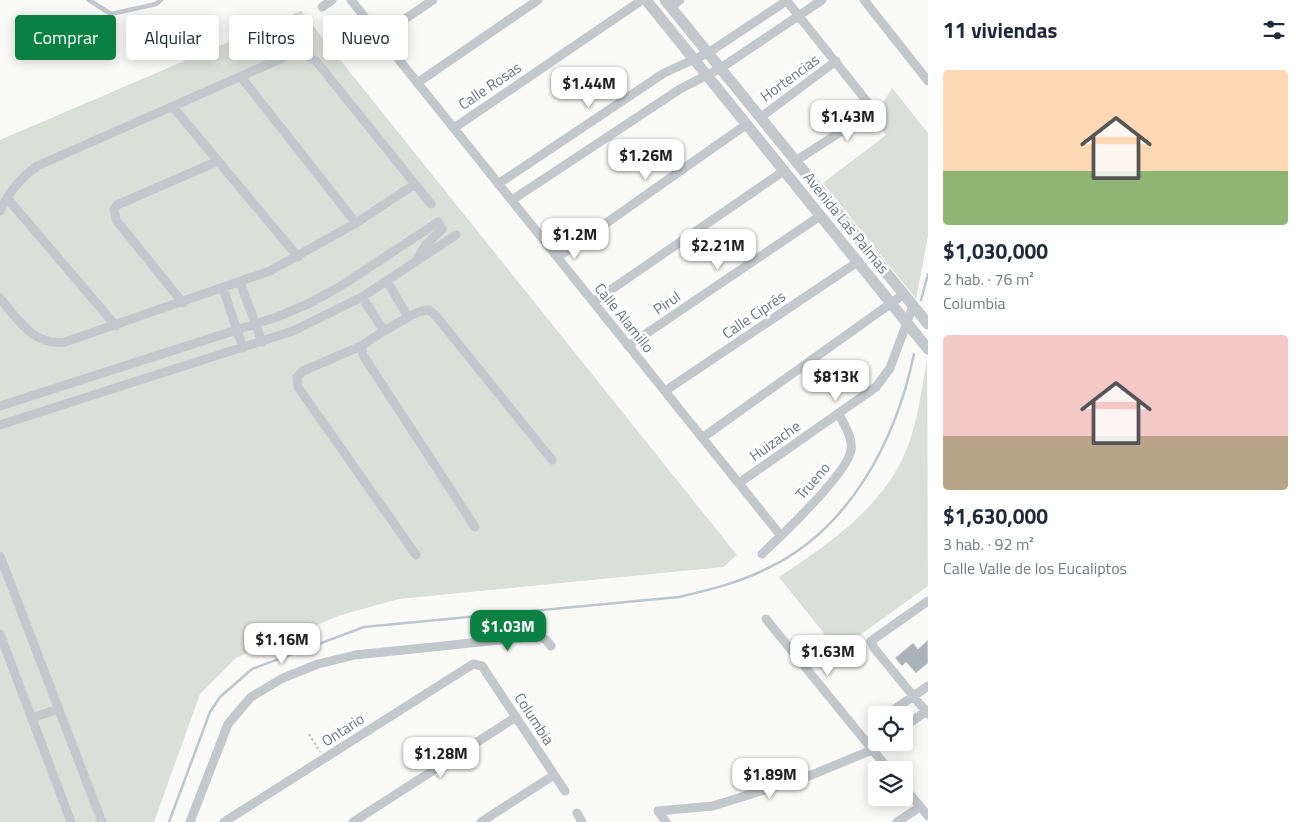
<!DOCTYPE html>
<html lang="es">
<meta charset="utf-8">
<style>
body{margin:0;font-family:"Titillium Web",sans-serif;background:#f6f6f7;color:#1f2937;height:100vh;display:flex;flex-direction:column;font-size:19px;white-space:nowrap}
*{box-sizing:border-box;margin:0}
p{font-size:16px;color:#747a83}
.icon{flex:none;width:28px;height:28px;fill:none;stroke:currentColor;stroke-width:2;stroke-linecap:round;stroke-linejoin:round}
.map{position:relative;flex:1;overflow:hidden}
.side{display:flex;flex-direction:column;background:#fff;width:375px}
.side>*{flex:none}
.banner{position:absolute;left:15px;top:15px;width:475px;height:45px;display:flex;gap:10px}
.fabs{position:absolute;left:868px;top:706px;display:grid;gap:10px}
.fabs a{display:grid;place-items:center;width:45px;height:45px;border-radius:5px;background:#fff;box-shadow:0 2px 12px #0003;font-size:25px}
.price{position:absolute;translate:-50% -42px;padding:0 11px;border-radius:10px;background:#fff;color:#222;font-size:16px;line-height:32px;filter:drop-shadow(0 1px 2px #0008)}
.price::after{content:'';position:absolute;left:50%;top:30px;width:15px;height:11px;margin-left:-8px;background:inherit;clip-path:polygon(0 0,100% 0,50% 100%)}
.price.current{background:#0b8043;color:#fff}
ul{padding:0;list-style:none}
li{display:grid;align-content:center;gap:10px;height:265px;padding:0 15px}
li span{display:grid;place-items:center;height:155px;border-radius:5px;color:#555}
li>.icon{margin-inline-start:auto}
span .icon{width:90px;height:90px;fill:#fffc;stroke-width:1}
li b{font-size:21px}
h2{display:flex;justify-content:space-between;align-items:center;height:60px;padding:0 15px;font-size:21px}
.tag{padding:0 18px;border-radius:5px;background:#fff;box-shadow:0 2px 12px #0003;font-size:18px;line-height:45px}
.tag.current{background:#0b8043;color:#fff}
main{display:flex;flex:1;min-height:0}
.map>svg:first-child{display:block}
.green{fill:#dadfd7}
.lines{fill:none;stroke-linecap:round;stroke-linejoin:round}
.stream{stroke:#bbc7cb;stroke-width:2.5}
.building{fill:#aab3b9;stroke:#dcdcda}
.path{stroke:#bbbfc2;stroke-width:2;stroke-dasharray:2.5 2.5;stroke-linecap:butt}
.service{stroke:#c3c8cc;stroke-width:4.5}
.minor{stroke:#c3c8cc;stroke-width:9}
.tertiary{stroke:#c3c8cc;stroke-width:11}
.labels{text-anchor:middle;stroke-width:5;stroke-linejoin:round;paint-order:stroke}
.street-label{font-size:15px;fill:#657683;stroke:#fff}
</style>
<main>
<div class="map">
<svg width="928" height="822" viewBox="0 0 928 822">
<rect width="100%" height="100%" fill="#fafaf8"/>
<path class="green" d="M301 11 737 555 723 567 399 599 341 615 236 658 200 694 154 822H0V140Z
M892 88 928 133V236L916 299 823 183 886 135 874 118Z
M927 360 928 586 838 651 779 577C830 543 885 506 908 446 918 418 922 388 927 360Z"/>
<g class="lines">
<path class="stream" d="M921 300 928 274
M169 822 210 712 220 697 252 669 364 627 679 597C709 590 738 583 766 569 850 530 896 440 914 354"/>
</g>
<path class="building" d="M928 640V663L916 673 906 662 902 666 895 658 913 643 918 649Z"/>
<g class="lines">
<path class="path" d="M309 734 320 752"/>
<path class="service" d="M89 0 111 14 156 4 161 0"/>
<path class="minor" d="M351 0 781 536
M786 0 869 104V110L862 118 797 160
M864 0 928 81
M322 7 332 0
M670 7 680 0
M380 36 433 0
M241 77 356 223
M417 83 538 0
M173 107 218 161
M761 117 836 61
M454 128 642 0
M498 184 664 73 708 53 788 0
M7 198 116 326
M512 200 680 89 721 68 822 0
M0 211C9 192 20 178 37 166L287 56 301 53 316 61 431 204
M558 257 747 124
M387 281 408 317 421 311 429 310 436 316 552 460
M240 282 262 342
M223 288 243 348
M362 297 384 331 361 346 363 355 475 527
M0 298C17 319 35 347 65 342L270 271 356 223 415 184
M593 302 785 170
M183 303 116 220 114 209 117 205 218 161 298 257
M384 331 408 317
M361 346 303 371 297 377 298 387 416 555
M628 346 820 216
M665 391 859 261
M0 406 277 317 310 303 341 286 438 222 442 229 425 246 416 261
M0 425 293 331 362 297 456 235
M702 438 904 294
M739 483 876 387 890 368 913 306
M762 554C781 536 848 473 851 450 853 438 844 425 839 414
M0 556 102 822
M928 601 871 641 874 648 928 714
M766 619 889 770
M0 634 71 822
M892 711 928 686
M32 718 58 709
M904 727 928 710
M904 787 928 816
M577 813 582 822
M190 822 228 724 251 697 283 678 318 664 355 655 538 636 546 640 551 646
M224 822 473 664 482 666 565 791
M353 822 516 717
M481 822 554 775
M666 822 658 811 713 806 809 776 872 750
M897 822 920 807"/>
<path class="tertiary" d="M646 0 928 349
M665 0 928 324"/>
</g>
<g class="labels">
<g class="street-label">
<text transform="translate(790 78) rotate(-36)" y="5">Hortencias</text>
<text transform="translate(490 86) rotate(-34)" y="5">Calle Rosas</text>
<text transform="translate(846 223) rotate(51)" y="5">Avenida Las Palmas</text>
<text transform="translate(667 303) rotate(-34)" y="5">Pirul</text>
<text transform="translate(754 315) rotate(-34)" y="5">Calle Ciprés</text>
<text transform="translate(624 318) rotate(51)" y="5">Calle Alamillo</text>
<text transform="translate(775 441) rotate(-35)" y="5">Huizache</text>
<text transform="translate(813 481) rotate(-49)" y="5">Trueno</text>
<text transform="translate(534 719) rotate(57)" y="5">Columbia</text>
<text transform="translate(343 730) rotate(-33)" y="5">Ontario</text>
</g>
</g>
</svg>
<div class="fabs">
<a><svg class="icon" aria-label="locate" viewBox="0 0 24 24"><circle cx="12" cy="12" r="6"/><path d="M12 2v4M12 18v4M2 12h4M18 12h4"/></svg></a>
<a><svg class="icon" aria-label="layers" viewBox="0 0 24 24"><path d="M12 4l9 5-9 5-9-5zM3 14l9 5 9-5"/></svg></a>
</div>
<b class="price" style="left:589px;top:109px">$1.44M</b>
<b class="price" style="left:848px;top:142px">$1.43M</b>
<b class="price" style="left:646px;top:181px">$1.26M</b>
<b class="price" style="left:575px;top:260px">$1.2M</b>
<b class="price" style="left:718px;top:271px">$2.21M</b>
<b class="price" style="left:836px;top:402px">$813K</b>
<b class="price current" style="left:508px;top:652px">$1.03M</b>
<b class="price" style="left:282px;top:665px">$1.16M</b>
<b class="price" style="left:828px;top:677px">$1.63M</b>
<b class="price" style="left:441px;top:779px">$1.28M</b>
<b class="price" style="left:770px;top:800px">$1.89M</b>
<div class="banner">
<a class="tag current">Comprar</a>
<a class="tag">Alquilar</a>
<a class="tag">Filtros</a>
<a class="tag">Nuevo</a>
</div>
</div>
<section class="side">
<h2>11 viviendas<svg class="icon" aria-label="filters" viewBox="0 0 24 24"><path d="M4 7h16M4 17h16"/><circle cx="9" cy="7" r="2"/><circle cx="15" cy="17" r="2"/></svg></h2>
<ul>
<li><span style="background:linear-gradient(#ffd9b3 65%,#8fb573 0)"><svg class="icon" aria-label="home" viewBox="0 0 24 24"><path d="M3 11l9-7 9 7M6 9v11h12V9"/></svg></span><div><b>$1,030,000</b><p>2 hab. · 76 m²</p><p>Columbia</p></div></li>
<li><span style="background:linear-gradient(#f6c9c9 65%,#b9a48a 0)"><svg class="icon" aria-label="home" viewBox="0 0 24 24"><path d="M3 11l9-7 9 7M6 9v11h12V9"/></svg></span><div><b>$1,630,000</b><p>3 hab. · 92 m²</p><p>Calle Valle de los Eucaliptos</p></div></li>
</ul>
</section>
</main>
